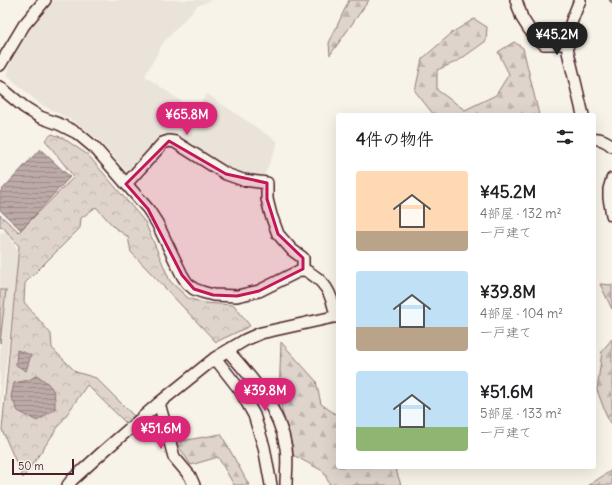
<!DOCTYPE html>
<html lang="ja">
<meta charset="utf-8">
<style>
body{margin:0;font-family:Delius,"Klee One",sans-serif;background:#f6f6f6;color:#202124;height:100vh;display:flex;flex-direction:column;font-size:15px;white-space:nowrap}
*{box-sizing:border-box;margin:0}
p{font-size:13px;color:#757577}
.icon{flex:none;width:22px;height:22px;fill:none;stroke:currentColor;stroke-width:2;stroke-linecap:round;stroke-linejoin:round}
.map{position:relative;flex:1;overflow:hidden}
.side{position:absolute;left:336px;top:113px;width:260px;height:356px;display:flex;flex-direction:column;background:#fff;border-radius:4px;box-shadow:0 4px 16px #0002}
.side>*{flex:none}
.scale{position:absolute;left:12px;bottom:10px;width:62px;box-sizing:border-box;padding-left:4px;border:2px solid #4a1f2b;border-top:0;font-size:11px;line-height:14px;white-space:nowrap;color:#4a1f2b;-webkit-text-stroke:3px #f7f3e8;paint-order:stroke}
.price{position:absolute;translate:-50% -34px;padding:0 9px;border-radius:14px;background:#db2777;color:#fff;font-size:13px;line-height:26px;filter:drop-shadow(0 1px 2px #0008)}
.price::after{content:'';position:absolute;left:50%;top:24px;width:12px;height:9px;margin-left:-6px;background:inherit;clip-path:polygon(0 0,100% 0,50% 100%)}
.price.active{background:#222;color:#fff}
ul{padding:0;list-style:none}
li{display:flex;align-items:center;gap:12px;height:100px;padding:0 20px}
li span{display:grid;place-items:center;flex:none;width:112px;height:80px;border-radius:4px;color:#555}
li>.icon{margin-inline-start:auto}
span .icon{width:48px;height:48px;fill:#fffc;stroke-width:1}
li b{font-size:17px}
h2{display:flex;justify-content:space-between;align-items:center;height:48px;padding:0 20px;font-size:17px}
.map>svg:first-child{display:block}
.built{fill:#eae3da}
.forest{fill:url(#forest-firs);stroke:#947a7c}
.park{fill:url(#park-crowns);stroke:#947a7c}
.garden{fill:#ded4cc;stroke:#947a7c}
.water{fill:url(#water-rules);stroke:#8e7275}
.lines{fill:none;stroke-linecap:round;stroke-linejoin:round}
.stream{stroke:#8e7275;stroke-width:2.5}
.minor-casing{stroke:#4a1f2b;stroke-width:14}
.minor{stroke:#f7f3e8;stroke-width:11}
.marked{fill:#c2185b;fill-opacity:0.2;stroke:#c2185b;stroke-width:3;stroke-linejoin:round}
</style>
<div class="map">
<svg width="612" height="485" viewBox="0 0 612 485">
<defs>
<pattern id="forest-firs" width="22" height="20" patternUnits="userSpaceOnUse"><rect width="22" height="20" fill="#ded4cc"/><path d="M5 1l3.5 6h-7zM16 11l3.5 6h-7z" fill="#c0b6af"/></pattern>
<pattern id="park-crowns" width="20" height="18" patternUnits="userSpaceOnUse"><rect width="20" height="18" fill="#ded4cc"/><path d="M2 6a3 3 0 1 1 6 0M12 15a3 3 0 1 1 6 0" fill="none" stroke="#c0b6af"/></pattern>
<pattern id="water-rules" width="6" height="5" patternUnits="userSpaceOnUse"><rect width="6" height="5" fill="#bcaaa7"/><path d="M0 2.5h6" fill="none" stroke="#9b8a88"/></pattern>
</defs>
<rect width="100%" height="100%" fill="#f7f3e8"/>
<filter id="ink" filterUnits="userSpaceOnUse"><feTurbulence type="fractalNoise" baseFrequency=".025" numOctaves="2"/><feDisplacementMap in="SourceGraphic" scale="8" xChannelSelector="R" yChannelSelector="G"/><feConvolveMatrix kernelMatrix="1 2 1 2 8 2 1 2 1" color-interpolation-filters="sRGB"/></filter>
<g filter="url(#ink)">
<path class="built" d="M53 0H212L197 6 163 43 145 76 195 111 207 94 278 142 265 174 259 178 225 171 168 134H165L130 173H128L98 139 75 122 40 104 8 76 7 71 23 37Z
M8 231 19 256 0 412V233Z"/>
<path class="forest" d="M349 0H369L330 55 329 43Z
M474 19 487 27 486 41 458 61 437 70V90L465 110 496 95 509 74 498 52 514 42 523 48 539 115H434L415 91 422 59 453 32Z
M600 284 612 285V309Z
M612 339V425L607 417 597 390 602 351Z
M281 342 316 381 321 404 338 416V467H395L401 485H330L323 471 293 455 279 398Z
M221 434 249 485H234L218 457 191 465 176 442Z
M612 470V485H589Z"/>
<path class="park" d="M52 134 63 138 88 155 145 222 170 281 188 298 204 303 234 305 250 326 216 342 131 252 128 237 114 227 96 207 81 218 80 228 25 283 24 302 51 334 52 348 76 372 96 378 134 416 127 424 87 385 23 478 2 430 19 246 3 227 0 226V215L19 232 74 177 45 140Z"/>
<path class="garden" d="M0 290H6L0 343Z"/>
<path class="water" d="M40 149 70 177 21 230 0 210V192Z
M17 350 31 355 26 371 16 365Z
M37 375C40 378 44 380 47 383 56 390 55 399 55 409L37 421 18 411 11 397 14 383 29 380Z"/>
<g class="lines">
<path class="stream" d="M610 0 612 2"/>
<g class="minor-casing">
<path id="minor" d="M516 0 522 18 529 29 544 44H567
M580 0C573 18 565 33 568 52L583 115
M0 65 24 25 45 0
M0 87 24 107 40 117 59 124 77 133 95 148 148 209 157 223 182 275 187 283 194 289 202 292 213 295 237 296 259 291 303 269C325 280 332 293 336 317
M594 139C600 138 608 142 612 146
M612 179 609 189V198L612 215
M126 184 163 143 169 141 175 142 226 174 243 180 267 183V199L271 215 278 234 292 250 303 258V269
M228 351C253 379 280 409 286 448 288 460 286 473 286 485
M215 358 240 390 254 415 264 447 271 485
M159 403 174 457 190 476 194 485
M68 485 72 480 105 450 159 403 215 358 245 340 261 333 338 316"/>
</g>
<use href="#minor" class="minor"/>
</g>
</g>
<path class="marked" d="M169 141 226 174 267 183V199L278 234 303 258V269L259 291 237 296 213 295 194 289 182 275 148 209 126 184Z"/>
</svg>
<div class="scale">50 m</div>
<b class="price active" style="left:557px;top:56px">¥45.2M</b>
<b class="price" style="left:187px;top:136px">¥65.8M</b>
<b class="price" style="left:265px;top:412px">¥39.8M</b>
<b class="price" style="left:161px;top:450px">¥51.6M</b>
<section class="side">
<h2>4件の物件<svg class="icon" aria-label="filters" viewBox="0 0 24 24"><path d="M4 7h16M4 17h16"/><circle cx="9" cy="7" r="2"/><circle cx="15" cy="17" r="2"/></svg></h2>
<ul>
<li><span style="background:linear-gradient(#ffd9b3 75%,#b9a48a 0)"><svg class="icon" aria-label="home" viewBox="0 0 24 24"><path d="M3 11l9-7 9 7M6 9v11h12V9"/></svg></span><div><b>¥45.2M</b><p>4部屋 · 132 m²</p><p>一戸建て</p></div></li>
<li><span style="background:linear-gradient(#bfe0f5 70%,#b9a48a 0)"><svg class="icon" aria-label="home" viewBox="0 0 24 24"><path d="M3 11l9-7 9 7M6 9v11h12V9"/></svg></span><div><b>¥39.8M</b><p>4部屋 · 104 m²</p><p>一戸建て</p></div></li>
<li><span style="background:linear-gradient(#bfe0f5 70%,#8fb573 0)"><svg class="icon" aria-label="home" viewBox="0 0 24 24"><path d="M3 11l9-7 9 7M6 9v11h12V9"/></svg></span><div><b>¥51.6M</b><p>5部屋 · 133 m²</p><p>一戸建て</p></div></li>
</ul>
</section>
</div>
